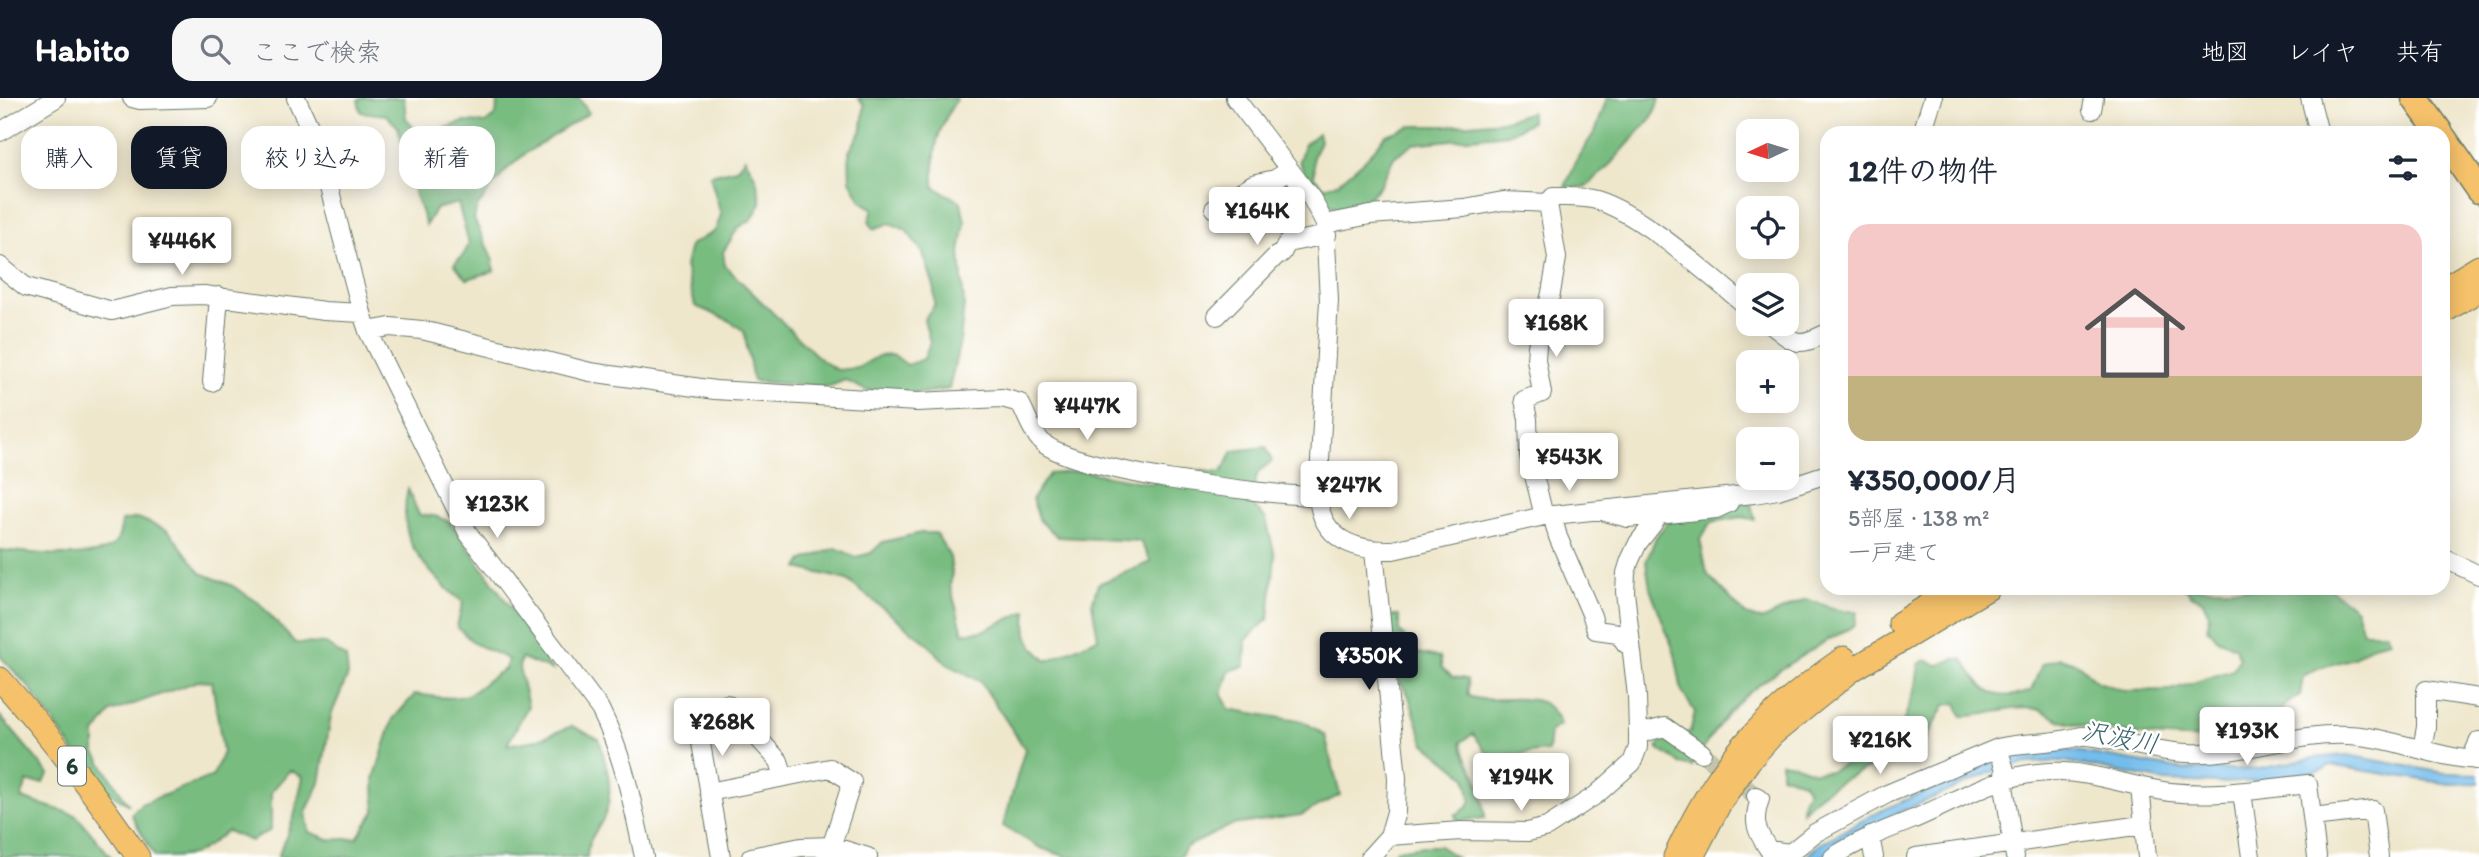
<!DOCTYPE html>
<html lang="ja">
<meta charset="utf-8">
<style>
body{margin:0;font-family:Itim,"Klee One",sans-serif;background:#f6f6f7;color:#1f2937;height:100vh;display:flex;flex-direction:column;font-size:26px;white-space:nowrap}
*{box-sizing:border-box;margin:0}
p{font-size:23px;color:#747a83}
.icon{flex:none;width:38px;height:38px;fill:none;stroke:currentColor;stroke-width:2;stroke-linecap:round;stroke-linejoin:round}
.map{position:relative;flex:1;overflow:hidden}
.panel{position:absolute;left:1820px;top:28px;width:630px;height:469px;display:flex;flex-direction:column;background:#fff;border-radius:21px;box-shadow:0 4px 18px #0003}
.panel>*{flex:none}
.banner{position:absolute;left:21px;top:28px;width:665px;height:63px;display:flex;gap:14px}
.needle{width:46px;rotate:266deg}
.fabs{position:absolute;left:1736px;top:21px;display:grid;gap:14px}
.fabs a{display:grid;place-items:center;width:63px;height:63px;border-radius:14px;background:#fff;box-shadow:0 4px 18px #0003;font-size:35px}
.price{position:absolute;translate:-50% -60px;padding:0 16px;border-radius:7px;background:#fff;color:#222;font-size:23px;line-height:46px;filter:drop-shadow(0 2px 4px #0008)}
.price::after{content:'';position:absolute;left:50%;top:42px;width:21px;height:16px;margin-left:-10px;background:inherit;clip-path:polygon(0 0,100% 0,50% 100%)}
.price.on{background:#111827;color:#fff}
ul{padding:0;list-style:none}
li{display:grid;align-content:center;gap:14px;height:371px;padding:0 28px}
li span{display:grid;place-items:center;height:217px;border-radius:21px;color:#555}
li>.icon{margin-inline-start:auto}
span .icon{width:126px;height:126px;fill:#fffc;stroke-width:1}
li b{font-size:30px}
h2{display:flex;justify-content:space-between;align-items:center;height:84px;padding:0 28px;font-size:30px}
.tag{padding:0 24px;border-radius:21px;background:#fff;box-shadow:0 4px 18px #0003;font-size:24px;line-height:63px}
.tag.on{background:#111827;color:#fff}
header{display:flex;align-items:center;gap:42px;box-sizing:border-box;height:98px;padding:0 35px;background:#111827;color:#fff}
header strong{font-size:33px}
nav{display:flex;gap:38px;margin-inline-start:auto;font-size:24px}
.search{width:490px;height:63px;background:#f6f6f7;display:flex;align-items:center;gap:18px;box-sizing:border-box;padding:0 24px;border-radius:21px;color:#747a83;font-size:26px}
.map>svg:first-child{display:block}
.forest{fill:#78bc80;stroke:#4c7c5a;stroke-width:2}
.water{fill:#73bceb;stroke:#497c90;stroke-width:2}
.lines{fill:none;stroke-linecap:round;stroke-linejoin:round}
.minor-tunnel{stroke:#c5c5ae;stroke-width:18;stroke-dasharray:18 9;stroke-linecap:butt}
.minor-casing{stroke:#687869;stroke-width:20}
.major-casing{stroke:#687869;stroke-width:25}
.highway-casing{stroke:#687869;stroke-width:29}
.minor{stroke:#fff;stroke-width:18}
.major{stroke:#f5c16b;stroke-width:23}
.highway{stroke:#f5c16b;stroke-width:26}
.labels{text-anchor:middle;stroke-width:5;stroke-linejoin:round;paint-order:stroke}
.shield{fill:#fff;stroke:#627771;stroke-width:2}
.shield-label{font-size:23px;font-weight:bold;fill:#1f3d34}
.water-label{font-size:26px;font-style:italic;fill:#38636b;stroke:#fff}
</style>
<header>
<strong>Habito</strong>
<div class="search"><svg class="icon" aria-label="search" viewBox="0 0 24 24"><circle cx="10" cy="10" r="6"/><path d="M15 15l6 6"/></svg>ここで検索</div>
<nav><a>地図</a><a>レイヤ</a><a>共有</a></nav>
</header>
<div class="map">
<svg width="2479" height="759" viewBox="0 0 2479 759">
<rect width="100%" height="100%" fill="#fff"/>
<filter id="ink" filterUnits="userSpaceOnUse"><feTurbulence type="fractalNoise" baseFrequency=".0143" numOctaves="2"/><feDisplacementMap in="SourceGraphic" scale="14" xChannelSelector="R" yChannelSelector="G"/><feConvolveMatrix kernelMatrix="1 2 1 2 8 2 1 2 1" color-interpolation-filters="sRGB"/></filter>
<filter id="wash" filterUnits="userSpaceOnUse"><feTurbulence type="fractalNoise" baseFrequency=".00686" numOctaves="4" result="noise"/><feDisplacementMap in="SourceGraphic" scale="28" xChannelSelector="R" yChannelSelector="G"/><feGaussianBlur stdDeviation="1.57" result="paint"/><feColorMatrix in="noise" values="0 0 0 0 0 0 0 0 0 0 0 0 0 0 0 0 0 1.4 0 .05"/><feComposite in="paint" operator="in"/></filter>
<g filter="url(#wash)">
<rect width="100%" height="100%" fill="#efe7cc"/>
<path class="forest" d="M363 0H404L406 20 417 34 439 32 464 24 485 25 496 17 498 0H579L589 15 526 55 505 73 477 109 474 121 493 162 494 173 467 181 454 166 464 156 469 146 458 105 435 111 426 127 412 88 398 29 386 17 361 14 358 2Z
M858 0H957C936 35 933 49 934 89L961 104 965 124 960 154 964 207 960 243 949 291 922 295 865 292 845 282 828 289 753 283 744 233 728 222 695 208 685 168 690 147 715 133 721 117 710 77 736 71 745 60 756 80 761 105 752 121 738 130 723 154 725 168 820 261 837 272 858 270 878 258 894 257 907 267 924 261 930 244 924 221 934 208V188L923 155 906 132 890 125 873 131 869 123 873 111 861 103 850 82 849 54 862 31 864 7Z
M1607 0H1660L1652 19 1606 71 1585 89H1565L1578 59 1596 32Z
M1531 14V24L1508 36 1413 46 1394 59 1381 86 1364 105 1343 111 1329 107 1307 81 1299 63 1304 47 1318 35 1320 43 1313 59 1314 79 1324 89 1338 85 1366 61 1386 37 1411 28H1447L1502 23Z
M1266 349 1272 363 1258 374 1249 404 1266 421 1275 458 1269 520 1246 542 1245 568 1229 573 1222 596 1229 611 1304 624 1325 637 1340 697 1301 717 1232 727 1186 749 1180 759H1067L1041 750 1003 728 1025 651 980 583 947 566 927 545 847 482 798 470 803 462 836 450 856 459 871 455 883 444 921 435H936L950 459 952 474 950 487 963 535 982 533 1027 513C1024 538 1028 546 1047 563L1098 540 1092 505 1098 486 1151 464 1140 443 1058 439 1040 423 1032 401 1049 376 1082 373 1152 386 1176 370 1221 375 1233 353Z
M408 391 419 417 435 418 450 424 511 510 552 572 521 560 519 570 528 608 507 647 536 642 572 628 599 641C607 668 616 697 602 723 593 739 588 741 587 759H278L294 719 303 679 290 672 271 694V732L251 743 227 733C195 758 196 759 155 759L131 716 141 706 213 678 223 654 212 584 198 583 111 614 95 636V655L129 707 97 686 29 589 0 558V452C25 454 101 466 116 444 120 439 121 429 122 423L138 420 169 433 201 475 231 487 259 505 295 545 326 546 346 560 348 577 331 617 320 685 306 714 309 734 331 742 357 740 375 713 374 681 393 621 415 596C434 598 457 605 474 593 485 585 493 577 505 571L508 561 475 546 457 529 463 504C445 491 416 461 409 440 404 424 404 407 408 391Z
M1743 404 1751 406 1755 422 1742 419 1712 424 1700 441 1707 476 1746 517 1762 522 1806 501 1842 513H1857L1855 527C1817 548 1757 582 1729 614 1715 631 1703 650 1692 669L1680 665 1657 650 1663 641 1690 634 1695 614 1682 594 1675 556 1650 490 1646 464 1656 439 1668 424 1730 410Z
M2186 490H2329L2356 511 2363 534H2386L2390 543 2373 547 2354 560 2318 570 2303 578 2300 597C2294 601 2287 605 2282 610 2277 614 2276 623 2270 627 2232 653 2110 635 2065 624 2055 621 2046 613 2036 611 2010 607 1987 619 1962 618L1957 605 1945 607 1920 652C1879 665 1832 680 1802 713L1803 702 1808 692 1803 684 1781 677V664L1794 666 1814 674 1830 673 1877 652 1899 636 1916 588 1919 566 1925 562 1938 567 1954 561H1963C1981 592 1994 606 2031 593L2042 566 2060 560 2078 566 2098 584 2125 593 2171 592 2233 572 2239 560 2235 549 2217 541 2208 530 2209 516 2202 502 2191 497Z
M1387 518H1399V532L1417 555 1440 559 1442 570 1453 579 1467 581 1468 598C1500 610 1545 583 1560 627L1550 633 1548 653 1495 659 1486 654 1473 636 1461 644C1463 658 1472 668 1477 681 1483 693 1484 707 1485 720L1458 723 1455 717 1468 709 1471 702 1466 679 1424 645 1408 596 1397 580Z
M0 618 49 676 43 685 27 684 21 700 76 717 111 759H0Z
M1423 748H1439L1456 759H1388L1397 752Z"/>
<path class="water" d="M2047 651 2075 653 2185 672 2258 671 2314 660 2347 657 2444 675 2479 676V685L2449 686 2329 667 2325 671 2313 674 2259 683 2220 685 2164 683 2064 663 2028 665 2001 670 1891 718 1820 759H1806L1818 747 1874 716 2006 657Z"/>
</g>
<g filter="url(#ink)">
<g class="lines">
<path class="minor-tunnel" d="M1702 655 1756 698"/>
<g class="minor-casing">
<path id="minor" d="M132 0 140 2 208 0
M296 0 314 39 322 63 362 215 368 233 468 435 600 611C624 658 633 708 644 759
M1235 0 1312 101 1325 126 1329 202 1318 398C1321 441 1354 453 1393 452L1544 418 1754 396 1778 392 1827 376
M2310 0 2319 35
M2092 12 2094 0
M0 34 56 0
M1922 35 1933 0
M1214 111 1253 86 1275 81 1290 72
M1325 126 1370 117 1464 110 1503 103 1548 105 1553 99C1567 99 1583 98 1596 102 1644 117 1708 177 1748 209
M0 168 26 189 112 213 172 198 204 197 324 213 362 215
M1217 218 1276 158 1282 155 1287 145 1327 137
M1770 226C1796 246 1796 250 1827 235
M368 233 390 229 422 232 590 274 715 292 917 304 1002 300 1020 305C1027 317 1031 333 1041 343 1068 373 1271 398 1318 398
M212 284 219 198
M1605 414 1628 420 1716 411 1729 405
M1552 417 1558 439 1592 518 1596 532 1618 535 1626 546 1631 548
M1544 418 1529 357 1528 321 1524 302 1542 295 1536 261 1537 248 1551 195 1557 160 1548 105
M2443 460 2479 477
M1638 636 1665 629 1702 655
M2422 651 2426 629V592L2479 600
M2474 662V654L2479 643
M2140 688 2147 759
M709 694 830 670 852 684 828 759
M2242 694 2251 759
M1756 698 1760 701C1752 724 1756 733 1769 752L1789 755
M2312 719 2373 712 2379 759
M1389 738 1461 733 1528 734 1547 729 1596 697 1632 665 1638 649V636L1637 598 1625 494 1626 475 1630 462 1638 445 1659 418
M1870 738 1874 759
M721 759 699 634 727 606 779 663 784 679
M751 759 801 749 832 748 868 759
M1370 759 1389 738 1396 714 1397 680 1374 453
M1785 759 1815 735 1887 696 1998 650
M1833 759C1859 742 1886 732 1914 721 1961 701 1997 676 2049 674 2091 672 2129 689 2170 694 2216 699 2262 691 2308 686L2317 759
M1916 759 2142 727
M2015 759 2003 681 2005 672 1998 650C2021 644 2045 646 2067 641 2075 640 2081 637 2088 638 2122 642 2154 654 2188 655 2242 658 2294 634 2348 637 2393 639 2434 660 2479 662"/>
</g>
<g class="major-casing">
<path id="major" d="M2443 191 2479 169
M2443 214 2479 192
M1900 525 1957 490
M0 581C50 637 96 697 138 759
M1675 759C1717 667 1761 617 1844 560
M1692 759 1721 703 1749 663 1773 636 1852 572 1989 490"/>
</g>
<g class="highway-casing">
<path id="highway" d="M2415 0 2440 35
M2443 40 2479 92"/>
</g>
<use href="#minor" class="minor"/>
<use href="#major" class="major"/>
<use href="#highway" class="highway"/>
</g>
</g>
<g class="labels">
<rect class="shield" x="58" y="648.5" width="28" height="39" rx="5"/>
<g class="shield-label">
<text x="72" y="676">6</text>
</g>
<g class="water-label">
<text transform="translate(2120 639) rotate(11)" y="9">沢波川</text>
</g>
</g>
</svg>
<div class="fabs">
<a><svg class="needle" viewBox="-14 -14 28 28"><path d="M0-13l5 13h-10z" fill="#e53935"/><path d="M0 13l5-13h-10z" fill="#747a83"/></svg></a>
<a><svg class="icon" aria-label="locate" viewBox="0 0 24 24"><circle cx="12" cy="12" r="6"/><path d="M12 2v4M12 18v4M2 12h4M18 12h4"/></svg></a>
<a><svg class="icon" aria-label="layers" viewBox="0 0 24 24"><path d="M12 4l9 5-9 5-9-5zM3 14l9 5 9-5"/></svg></a>
<a>+</a>
<a>−</a>
</div>
<b class="price" style="left:1257px;top:149px">¥164K</b>
<b class="price" style="left:182px;top:179px">¥446K</b>
<b class="price" style="left:1556px;top:261px">¥168K</b>
<b class="price" style="left:1087px;top:344px">¥447K</b>
<b class="price" style="left:1569px;top:395px">¥543K</b>
<b class="price" style="left:1349px;top:423px">¥247K</b>
<b class="price" style="left:497px;top:442px">¥123K</b>
<b class="price on" style="left:1369px;top:594px">¥350K</b>
<b class="price" style="left:722px;top:660px">¥268K</b>
<b class="price" style="left:2247px;top:669px">¥193K</b>
<b class="price" style="left:1880px;top:678px">¥216K</b>
<b class="price" style="left:1521px;top:715px">¥194K</b>
<div class="banner">
<a class="tag">購入</a>
<a class="tag on">賃貸</a>
<a class="tag">絞り込み</a>
<a class="tag">新着</a>
</div>
<section class="panel">
<h2>12件の物件<svg class="icon" aria-label="filters" viewBox="0 0 24 24"><path d="M4 7h16M4 17h16"/><circle cx="9" cy="7" r="2"/><circle cx="15" cy="17" r="2"/></svg></h2>
<ul>
<li><span style="background:linear-gradient(#f6c9c9 70%,#c2b280 0)"><svg class="icon" aria-label="home" viewBox="0 0 24 24"><path d="M3 11l9-7 9 7M6 9v11h12V9"/></svg></span><div><b>¥350,000/月</b><p>5部屋 · 138 m²</p><p>一戸建て</p></div></li>
</ul>
</section>
</div>
